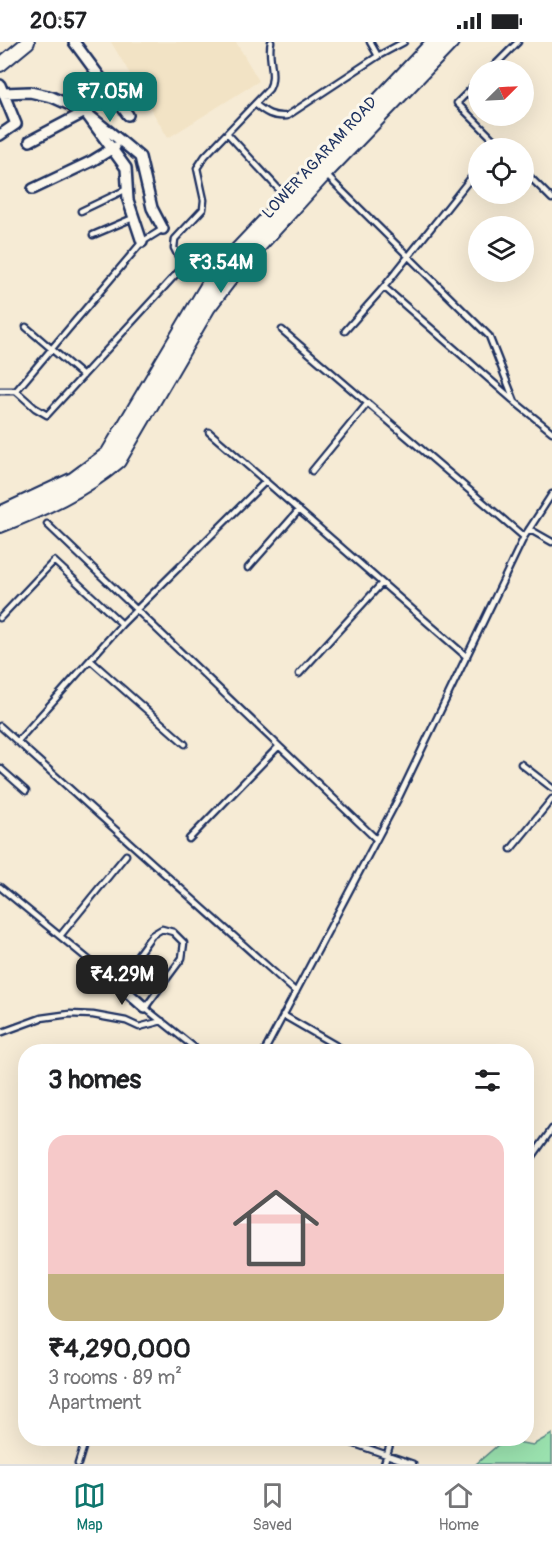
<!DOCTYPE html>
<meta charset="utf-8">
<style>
body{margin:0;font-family:Pangolin,sans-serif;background:#f6f6f6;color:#202124;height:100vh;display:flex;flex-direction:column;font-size:22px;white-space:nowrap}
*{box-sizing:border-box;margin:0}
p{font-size:20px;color:#757577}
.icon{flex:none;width:33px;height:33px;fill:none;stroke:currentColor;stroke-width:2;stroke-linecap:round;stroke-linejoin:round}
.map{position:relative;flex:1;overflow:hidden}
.panel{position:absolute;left:18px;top:1002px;width:516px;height:402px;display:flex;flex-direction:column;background:#fff;border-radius:24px;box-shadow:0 6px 24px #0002}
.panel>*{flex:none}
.needle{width:39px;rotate:66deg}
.fabs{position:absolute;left:468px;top:18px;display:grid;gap:12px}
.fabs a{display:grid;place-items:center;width:66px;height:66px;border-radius:50%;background:#fff;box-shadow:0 6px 24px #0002;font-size:30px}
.price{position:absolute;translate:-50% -51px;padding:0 14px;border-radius:12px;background:#0f766e;color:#fff;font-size:20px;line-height:39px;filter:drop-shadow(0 2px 3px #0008)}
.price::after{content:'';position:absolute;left:50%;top:36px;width:18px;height:14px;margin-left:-9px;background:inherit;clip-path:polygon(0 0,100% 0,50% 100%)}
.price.on{background:#222;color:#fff}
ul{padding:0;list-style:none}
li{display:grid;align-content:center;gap:12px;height:318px;padding:0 30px}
li span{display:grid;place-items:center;height:186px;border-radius:18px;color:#555}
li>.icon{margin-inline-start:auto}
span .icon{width:108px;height:108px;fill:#fffc;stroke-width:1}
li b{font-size:26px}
h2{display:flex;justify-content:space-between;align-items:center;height:72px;padding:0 30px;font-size:26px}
.status{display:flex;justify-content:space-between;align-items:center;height:42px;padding:0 30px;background:#fff;direction:ltr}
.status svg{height:16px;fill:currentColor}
.tab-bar{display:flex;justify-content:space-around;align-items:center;height:84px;border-top:2px solid #e0e0e0;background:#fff;font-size:16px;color:#757577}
.tab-bar a{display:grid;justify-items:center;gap:3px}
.tab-bar .on{color:#0f766e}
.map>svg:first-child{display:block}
.built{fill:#f2e3c5}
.green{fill:#9ae1ae;stroke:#5a8886;stroke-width:1.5}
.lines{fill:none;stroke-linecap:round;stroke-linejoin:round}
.service-casing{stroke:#1b2f5e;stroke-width:9}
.minor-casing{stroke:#1b2f5e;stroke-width:14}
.tertiary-casing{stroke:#1b2f5e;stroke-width:16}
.secondary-casing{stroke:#1b2f5e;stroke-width:18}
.service{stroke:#fbf7ec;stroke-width:4.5}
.minor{stroke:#fbf7ec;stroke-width:9}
.tertiary{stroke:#fbf7ec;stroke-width:12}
.secondary{stroke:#fbf7ec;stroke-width:14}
.labels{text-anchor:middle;stroke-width:6;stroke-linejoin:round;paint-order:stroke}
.street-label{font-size:16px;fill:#1b2f5e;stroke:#fbf7ec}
</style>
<div class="status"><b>20:57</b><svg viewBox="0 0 49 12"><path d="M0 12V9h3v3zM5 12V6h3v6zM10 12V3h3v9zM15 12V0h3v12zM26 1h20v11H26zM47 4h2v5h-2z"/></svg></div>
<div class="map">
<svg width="552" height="1422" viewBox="0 0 552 1422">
<rect width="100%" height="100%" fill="#f6ebd5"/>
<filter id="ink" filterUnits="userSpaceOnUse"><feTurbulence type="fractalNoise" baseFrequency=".0167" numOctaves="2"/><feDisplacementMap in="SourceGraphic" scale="12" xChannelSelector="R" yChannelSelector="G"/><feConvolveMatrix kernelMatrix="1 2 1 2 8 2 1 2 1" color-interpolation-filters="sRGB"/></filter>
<g filter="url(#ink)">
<path class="built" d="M111 0H236L259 39 168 96Z"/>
<path class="green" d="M552 1392V1422H476L498 1403 516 1400 533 1403Z"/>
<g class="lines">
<g class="service-casing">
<path id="service" d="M370 0 378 14
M490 28 518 0
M478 40 457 61 502 106
M255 62C266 71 272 75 287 74L378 14 404 0
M227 91 285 154
M524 129 552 157
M327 134 489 294 515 360 552 390
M81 169 127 147
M93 193 133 176
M384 245 513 358
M26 285 83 334
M282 288 524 495
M345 289 384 245 478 127
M0 349H16L35 366 47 373 179 229 182 222 174 206 175 197 203 167 204 158 197 126 205 114 269 47C277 33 267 15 271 0
M16 349 142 200 163 187
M209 390 467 615
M312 429 367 362
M47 482 376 797
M529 487 552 500
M248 526 299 468
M0 576 54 519 122 582
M90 618 185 702
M299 632 382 541
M0 684 296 950
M17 700 122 582 266 439
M521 722 552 746
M0 726 26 749
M189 797 279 704
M511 807 552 757
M0 845 117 941 152 893 162 887 173 890 184 901 182 916 145 966 200 1010
M60 894 126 813
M283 973 347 1010
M0 991 41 976 70 972 93 973 126 979 139 985 162 979
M264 1010 398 757 524 495 552 452
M526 1124 552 1087
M338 1396 413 1422
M78 1422 86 1396
M384 1422 392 1396"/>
</g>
<g class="minor-casing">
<path id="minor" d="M74 0 128 73
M0 43 16 82 0 93
M3 51 30 50 52 55 85 70 121 99 140 115 152 166 163 187
M30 99 85 70 126 126 128 158 142 200
M33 147 92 119 115 105
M117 941 145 966"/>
</g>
<g class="tertiary-casing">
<path id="tertiary" d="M0 23 28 0"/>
</g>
<g class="secondary-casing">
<path id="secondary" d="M0 472 73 438 108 412 215 232 434 0
M0 483C42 467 84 448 118 419L208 265 234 231 324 132 451 0"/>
</g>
<use href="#service" class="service"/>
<use href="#minor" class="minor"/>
<use href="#tertiary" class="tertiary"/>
<use href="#secondary" class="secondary"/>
</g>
</g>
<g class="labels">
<g class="street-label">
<text transform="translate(319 115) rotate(-47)" y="6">LOWER AGARAM ROAD</text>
</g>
</g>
</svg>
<div class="fabs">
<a><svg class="needle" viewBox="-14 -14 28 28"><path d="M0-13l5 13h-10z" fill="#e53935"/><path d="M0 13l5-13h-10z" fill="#757577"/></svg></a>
<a><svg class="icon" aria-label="locate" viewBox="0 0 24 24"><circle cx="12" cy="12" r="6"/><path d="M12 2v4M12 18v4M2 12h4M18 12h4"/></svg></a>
<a><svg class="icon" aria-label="layers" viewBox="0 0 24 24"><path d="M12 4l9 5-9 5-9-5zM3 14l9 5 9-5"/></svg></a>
</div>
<b class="price" style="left:110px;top:81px">₹7.05M</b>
<b class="price" style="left:221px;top:252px">₹3.54M</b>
<b class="price on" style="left:122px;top:964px">₹4.29M</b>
<section class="panel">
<h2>3 homes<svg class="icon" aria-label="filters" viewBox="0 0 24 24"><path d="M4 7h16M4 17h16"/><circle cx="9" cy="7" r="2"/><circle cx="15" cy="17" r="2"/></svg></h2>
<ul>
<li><span style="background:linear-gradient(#f6c9c9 75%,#c2b280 0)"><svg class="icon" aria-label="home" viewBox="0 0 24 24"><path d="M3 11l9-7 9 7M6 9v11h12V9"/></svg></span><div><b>₹4,290,000</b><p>3 rooms · 89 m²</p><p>Apartment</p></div></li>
</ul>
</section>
</div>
<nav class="tab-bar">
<a class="on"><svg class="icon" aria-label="map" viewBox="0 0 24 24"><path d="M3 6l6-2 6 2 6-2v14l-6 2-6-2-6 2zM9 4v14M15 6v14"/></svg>Map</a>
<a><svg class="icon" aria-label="saved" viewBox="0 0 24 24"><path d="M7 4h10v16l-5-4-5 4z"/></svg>Saved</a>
<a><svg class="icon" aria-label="home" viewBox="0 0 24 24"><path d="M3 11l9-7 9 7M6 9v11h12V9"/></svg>Home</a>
</nav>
